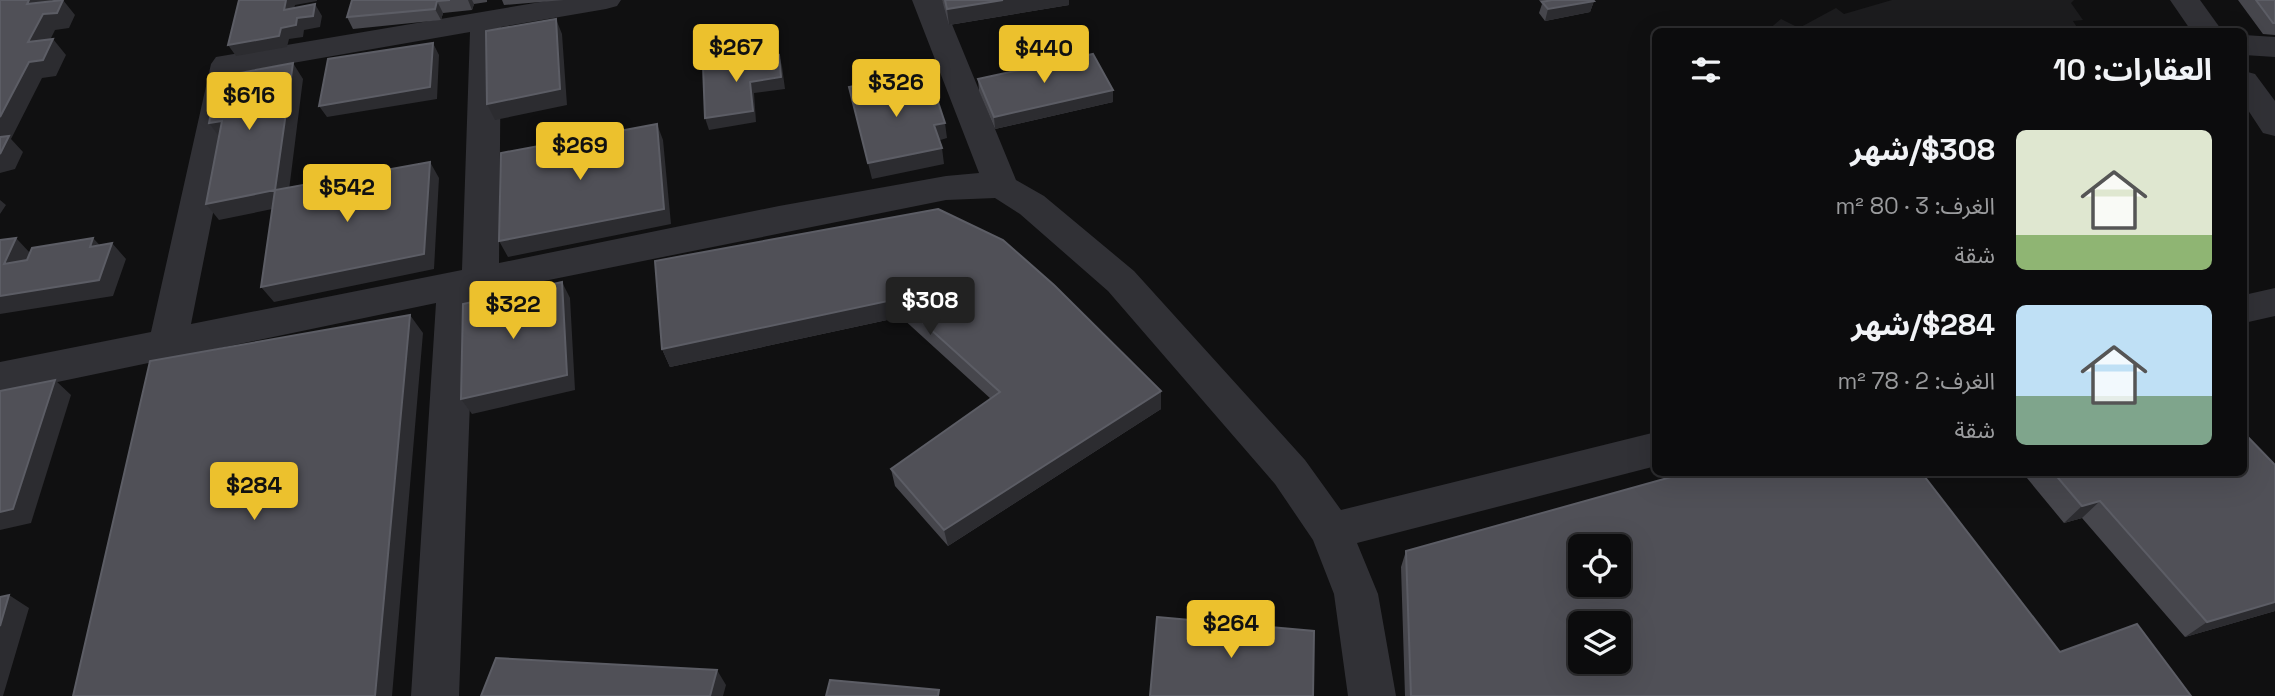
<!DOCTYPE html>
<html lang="ar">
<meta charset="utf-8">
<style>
body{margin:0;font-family:"Space Grotesk","Noto Sans Arabic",sans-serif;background:#151516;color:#f1f3f6;direction:rtl;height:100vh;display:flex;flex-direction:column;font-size:26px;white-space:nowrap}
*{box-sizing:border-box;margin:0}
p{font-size:23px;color:#9a9b9d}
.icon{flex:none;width:38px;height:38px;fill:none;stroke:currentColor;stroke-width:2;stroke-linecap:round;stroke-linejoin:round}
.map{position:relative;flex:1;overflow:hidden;direction:ltr}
.drawer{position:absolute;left:1652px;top:28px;width:595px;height:448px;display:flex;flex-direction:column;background:#0c0c0d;border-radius:10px;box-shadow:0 7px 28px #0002,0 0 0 2px #2c2c2e;direction:rtl}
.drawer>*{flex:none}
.buttons{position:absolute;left:1568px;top:534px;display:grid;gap:14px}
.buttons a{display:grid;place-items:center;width:63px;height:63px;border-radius:10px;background:#0c0c0d;box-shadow:0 7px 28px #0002,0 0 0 2px #2c2c2e;font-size:35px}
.price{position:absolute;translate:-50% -60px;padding:0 16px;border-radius:7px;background:#ecc12d;color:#111;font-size:23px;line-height:46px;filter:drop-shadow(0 2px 4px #0008)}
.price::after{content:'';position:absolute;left:50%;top:42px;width:21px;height:16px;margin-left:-10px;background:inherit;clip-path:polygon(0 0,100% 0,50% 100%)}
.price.on{background:#222;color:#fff}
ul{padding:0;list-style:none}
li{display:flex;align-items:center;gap:21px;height:175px;padding:0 35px}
li span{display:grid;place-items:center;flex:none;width:196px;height:140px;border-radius:10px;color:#555}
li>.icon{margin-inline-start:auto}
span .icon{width:84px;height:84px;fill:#fffc;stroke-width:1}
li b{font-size:30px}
h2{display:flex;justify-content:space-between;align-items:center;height:84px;padding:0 35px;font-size:30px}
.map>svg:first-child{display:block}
.built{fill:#1c1c1e}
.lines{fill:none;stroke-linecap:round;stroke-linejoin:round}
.minor{fill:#313136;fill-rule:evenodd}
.wall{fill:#46464c}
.shaded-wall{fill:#2c2c30}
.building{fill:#505057;stroke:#5c5d65;stroke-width:2;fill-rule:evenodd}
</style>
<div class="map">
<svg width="2275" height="696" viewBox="0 0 2275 696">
<rect width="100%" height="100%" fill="#101011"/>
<path class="built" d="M1892 0H2074L2071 3 2083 20 2073 21 2080 32 1767 31 1781 19 1799 28 1836 8 1844 14Z"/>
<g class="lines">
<path class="minor" d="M552 0H621L617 6 606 9 501 27 499 263 779 206 946 176 979 173 912 0H942L1016 180 1044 196 1134 271 1305 460 1341 510 1656 432V466L1357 543 1378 594 1396 696H1348L1334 594 1313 540 1275 484 1108 291 1020 214 995 198 946 200 474 295 459 696H411L436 303 0 394V362L151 332 211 64 216 57ZM470 32 462 270 191 324 241 72Z
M2170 0H2200L2223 32H2192Z
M2244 35 2275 37V57L2244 55Z
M2244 71 2255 74 2275 101V136L2263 133 2244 104Z
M2275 288V316L2244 323V295Z"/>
</g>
<path class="wall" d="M352 0H487V2L474 4 472 10 443 13 441 20 353 29 347 17Z
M502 0H564L504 5Z
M942 0H1069V5L949 25Z
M1539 0H1593L1594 1 1590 12 1545 21 1539 13 1542 4Z
M2238 0H2275V35L2263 34Z
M978 79 1113 102 995 129 979 91Z
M938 209 1161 391V409L948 546 895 486 891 469 991 399 901 317 670 367 662 349Z
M2275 465V611L2185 637 2082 518 2064 523 2022 472H2244Z
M1406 551 2060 652 2191 696H1405L1401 567Z"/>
<path class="shaded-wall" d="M29 0H51L43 14 63 0 75 15 69 28 55 30 41 58 28 42 27 4Z
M286 0H317V1L295 5 292 21 284 10Z
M468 0H472L474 4 472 10Z
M1003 0H1069V5L949 25 947 9Z
M437 1 443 13 441 20 435 9Z
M1594 1 1590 12 1545 21 1548 9Z
M315 4 322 16 320 27 304 30 303 37 289 39 287 47 236 56 228 45 281 28 297 18Z
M556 19 562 34 567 105 495 120 487 104Z
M53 39 66 55 56 76 42 78 11 139 23 152 15 169 0 173V117L29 62Z
M433 43 439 55 437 99 327 117 319 106Z
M779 55 782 66 785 89 754 93 756 122 709 130 705 118 750 82Z
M293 63 303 79 287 206 219 220 206 204Z
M1113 90V102L995 129 994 117Z
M222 121 221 139 209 123Z
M945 123 947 138 937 141 934 125Z
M657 124 663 140 671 224 508 257 499 241Z
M942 148 944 164 872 179 868 163Z
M430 162 439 178 434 269 274 302 261 287Z
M0 200 6 205 0 214Z
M16 238 31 254 20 279 4 264Z
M93 238 108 254 90 247Z
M112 243 126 259 113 296 0 314V296Z
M562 282 570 298 575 390 472 414 461 399Z
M897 299 901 317 670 367 662 349Z
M410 315 423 333 392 696H375Z
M55 380 71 395 31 523 0 530V512Z
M1161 391V409L948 546 944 530Z
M2100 501 2082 518 2064 523 2082 506Z
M9 595 29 608 3 696H0V626Z
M2275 602V611L2185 637 2207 622Z
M717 670 726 685 723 696H710Z"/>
<path class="building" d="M0 0H29L27 4 63 0 57 13 43 14 28 42 53 39 43 60 29 62 0 117Z
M239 0H286L284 10 315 4 313 16 297 18 296 25 281 28 279 36 228 45Z
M352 0H450L437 1 435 9 347 17Z
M945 0H1003L947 9Z
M1552 0H1593L1594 1 1548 9 1542 2Z
M2256 0H2275V23H2273Z
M556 19 560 89 487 104 486 31Z
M433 43 430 87 319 106 328 59Z
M1093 54 1113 90 994 117 978 79Z
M779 55 781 77 750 82 753 111 705 118 703 66Z
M293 63 275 190 206 204 222 121 209 123 218 77Z
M909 75 916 97 935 93 945 123 934 125 942 148 868 163 849 87Z
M657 124 664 209 499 241 501 153Z
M9 136 0 154V137Z
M430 162 424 254 261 287 275 190Z
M938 209 1003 240 1054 285 1161 391 944 530 891 469 1000 392 897 299 662 349 655 261Z
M16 238 4 264 27 260 32 248 93 238 90 247 112 243 99 280 0 296V240Z
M562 282 567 375 461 399 463 304Z
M410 315 375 696H73L150 361Z
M55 380 13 509 0 512V391Z
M2244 433 2275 465V602L2207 622 2100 501 2082 506 2053 472H2244Z
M1689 472H1921L2060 652 2137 624 2191 696H1411L1406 551ZM1580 546H1619V584H1580ZM1580 623H1619V662H1580Z
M9 595 0 626V597Z
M1157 617 1314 631 1313 696H1150Z
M496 658 717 670 710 696H481Z
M830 680 939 690 938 696H826Z"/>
</svg>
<div class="buttons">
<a><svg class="icon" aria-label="locate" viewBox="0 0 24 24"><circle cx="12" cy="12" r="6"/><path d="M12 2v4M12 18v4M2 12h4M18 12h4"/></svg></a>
<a><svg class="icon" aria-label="layers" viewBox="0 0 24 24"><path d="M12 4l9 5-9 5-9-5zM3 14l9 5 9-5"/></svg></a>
</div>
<b class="price" style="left:736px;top:84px">$267</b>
<b class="price" style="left:1044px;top:85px">$440</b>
<b class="price" style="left:896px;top:119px">$326</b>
<b class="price" style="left:249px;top:132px">$616</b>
<b class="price" style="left:580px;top:182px">$269</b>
<b class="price" style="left:347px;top:224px">$542</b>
<b class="price on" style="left:930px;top:337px">$308</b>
<b class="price" style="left:513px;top:341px">$322</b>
<b class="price" style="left:254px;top:522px">$284</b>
<b class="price" style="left:1231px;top:660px">$264</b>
<section class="drawer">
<h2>العقارات: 10<svg class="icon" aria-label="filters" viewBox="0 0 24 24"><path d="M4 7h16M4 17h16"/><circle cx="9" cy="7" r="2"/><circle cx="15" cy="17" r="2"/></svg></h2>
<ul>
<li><span style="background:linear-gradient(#dfe7d0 75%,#8fb573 0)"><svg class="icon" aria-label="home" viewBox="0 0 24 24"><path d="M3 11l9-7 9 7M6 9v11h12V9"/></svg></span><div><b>$308/شهر</b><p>الغرف: 3 · 80 m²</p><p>شقة</p></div></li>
<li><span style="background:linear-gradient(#bfe0f5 65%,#7fa58c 0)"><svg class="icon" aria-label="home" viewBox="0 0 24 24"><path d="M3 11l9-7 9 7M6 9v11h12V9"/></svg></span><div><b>$284/شهر</b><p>الغرف: 2 · 78 m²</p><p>شقة</p></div></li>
</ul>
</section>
</div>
